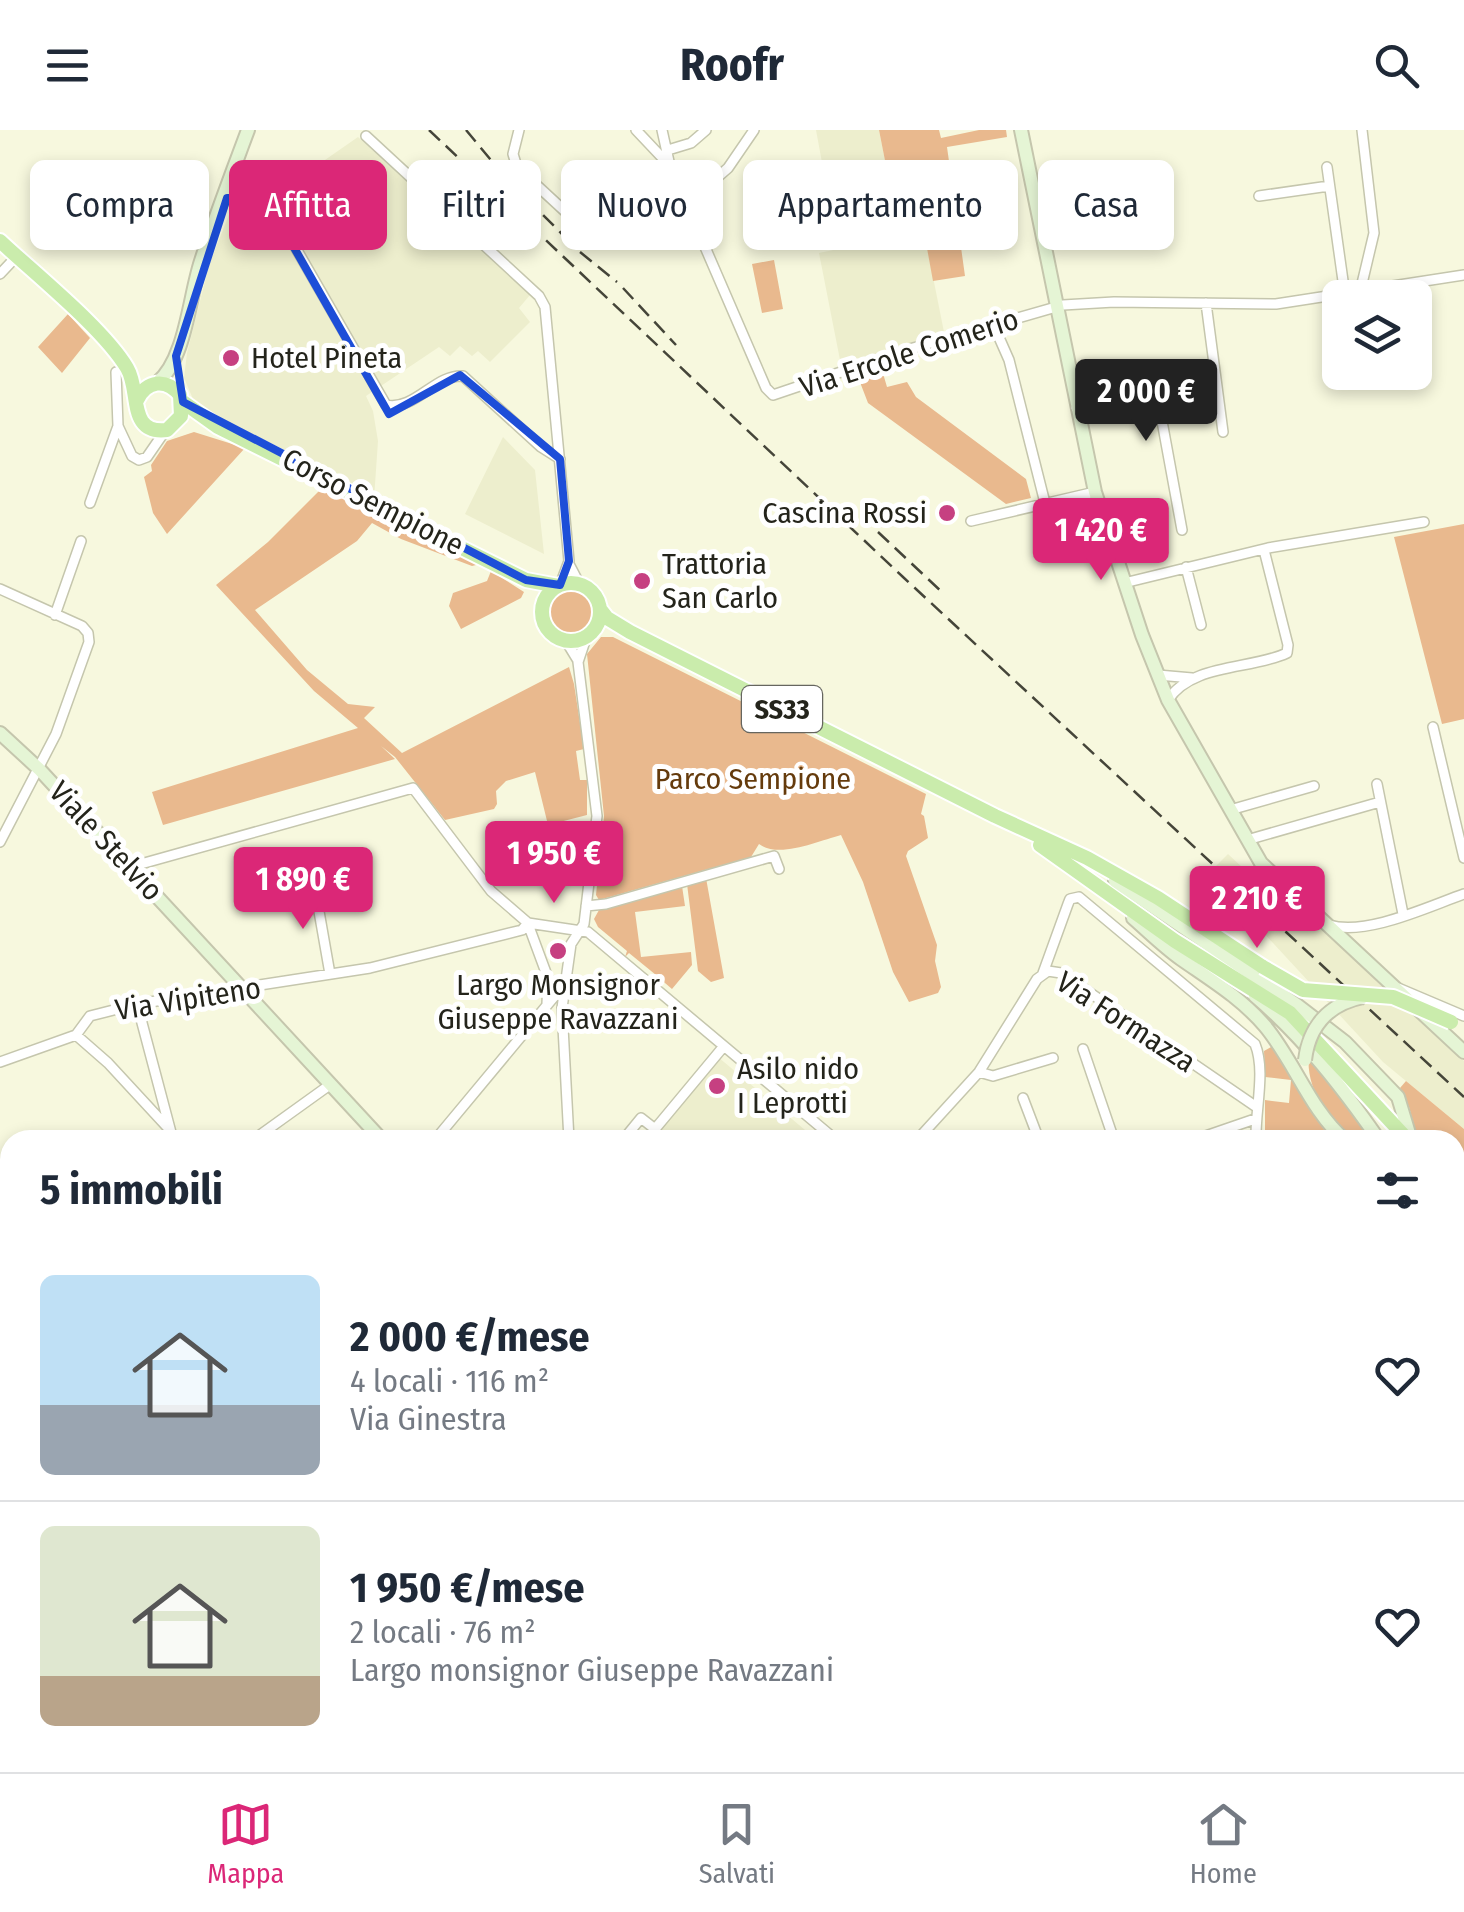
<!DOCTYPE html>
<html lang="it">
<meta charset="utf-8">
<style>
body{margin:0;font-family:"Fira Sans Condensed",sans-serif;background:#f2f2f3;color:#1f2937;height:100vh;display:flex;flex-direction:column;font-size:38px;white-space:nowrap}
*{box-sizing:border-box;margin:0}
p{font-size:32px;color:#747a83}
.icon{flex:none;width:55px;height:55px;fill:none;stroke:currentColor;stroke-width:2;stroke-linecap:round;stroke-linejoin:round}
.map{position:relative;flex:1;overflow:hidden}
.details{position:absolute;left:0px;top:1000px;width:1465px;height:642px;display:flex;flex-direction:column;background:#fff;border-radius:30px 30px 0 0;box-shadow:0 5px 15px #0003}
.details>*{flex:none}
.banner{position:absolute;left:30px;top:30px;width:1405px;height:90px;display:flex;gap:20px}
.buttons{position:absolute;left:1322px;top:150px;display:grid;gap:20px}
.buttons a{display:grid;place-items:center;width:110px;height:110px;border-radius:15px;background:#fff;box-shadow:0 5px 15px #0003;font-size:50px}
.price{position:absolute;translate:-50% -85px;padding:0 22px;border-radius:10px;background:#db2777;color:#fff;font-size:32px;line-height:65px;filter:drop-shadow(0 2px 5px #0008)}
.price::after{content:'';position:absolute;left:50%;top:60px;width:30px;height:22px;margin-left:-15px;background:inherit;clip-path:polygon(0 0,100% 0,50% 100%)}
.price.on{background:#222;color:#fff}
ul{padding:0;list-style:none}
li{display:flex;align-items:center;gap:30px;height:250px;padding:0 40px}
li+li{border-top:2px solid #e0e1e3}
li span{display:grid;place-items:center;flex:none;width:280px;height:200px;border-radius:15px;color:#555}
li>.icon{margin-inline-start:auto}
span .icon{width:120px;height:120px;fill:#fffc;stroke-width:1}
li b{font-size:42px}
h2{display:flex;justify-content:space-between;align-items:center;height:120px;padding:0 40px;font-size:42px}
.tag{padding:0 35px;border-radius:15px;background:#fff;box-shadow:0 5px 15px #0003;font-size:35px;line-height:90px}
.tag.on{background:#db2777;color:#fff}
header{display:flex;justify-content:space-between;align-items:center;height:130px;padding:0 40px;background:#fff;font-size:45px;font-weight:700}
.dock{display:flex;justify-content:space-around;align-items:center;height:140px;border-top:2px solid #e0e1e3;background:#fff;font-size:28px;color:#747a83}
.dock a{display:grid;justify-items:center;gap:5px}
.dock .on{color:#db2777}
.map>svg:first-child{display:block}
.built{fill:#edeecd}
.green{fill:#e9b98e}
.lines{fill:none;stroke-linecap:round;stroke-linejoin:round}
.street-casing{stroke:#c5c6ad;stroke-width:12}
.secondary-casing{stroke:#c5c6ad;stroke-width:16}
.primary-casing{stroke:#fff;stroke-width:18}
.street{stroke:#fff;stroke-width:9}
.secondary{stroke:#e5f5d5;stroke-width:12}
.primary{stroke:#caecac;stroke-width:14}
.rail{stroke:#454539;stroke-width:2.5;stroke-dasharray:15 8;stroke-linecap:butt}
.secondary-bridge-casing{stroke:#c5c6ad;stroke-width:16;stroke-linecap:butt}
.primary-bridge-casing{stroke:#fff;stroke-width:18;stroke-linecap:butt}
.secondary-bridge{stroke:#e5f5d5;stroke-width:12}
.primary-bridge{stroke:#caecac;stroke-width:14}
.marked{fill:none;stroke:#1d4ed8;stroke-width:8;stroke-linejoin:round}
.poi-dot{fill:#c64081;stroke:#fff;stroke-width:4}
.labels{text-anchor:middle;stroke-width:10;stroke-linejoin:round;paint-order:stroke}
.shield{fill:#fff;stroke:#66665f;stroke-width:2.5}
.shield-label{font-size:28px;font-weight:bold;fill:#24241b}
.street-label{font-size:30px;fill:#24241b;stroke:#fff}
.poi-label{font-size:30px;fill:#24241b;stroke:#fff;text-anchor:start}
.park-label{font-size:30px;fill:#653b0c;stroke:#fff}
</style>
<header><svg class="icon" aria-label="menu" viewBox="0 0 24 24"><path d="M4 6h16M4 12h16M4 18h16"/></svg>Roofr<svg class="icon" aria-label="search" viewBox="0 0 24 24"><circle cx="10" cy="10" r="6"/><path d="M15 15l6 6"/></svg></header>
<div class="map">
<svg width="1464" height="1642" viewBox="0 0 1464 1642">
<rect width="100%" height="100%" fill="#f7f8de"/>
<path class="built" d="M816 0H879L900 106 924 102 944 202 841 235 819 123 838 119Z
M358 7 530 165 519 178 530 192 490 232 478 221 472 226 460 216 450 226 439 217 366 266 373 281 378 311 374 369 241 301 242 298 206 283 196 276 184 248 187 223 209 135 232 77 245 74 261 82 276 64Z
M503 307 535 340 544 424 465 384Z
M1228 724 1243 738H1254L1464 931V999L1383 932 1260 799 1204 748Z
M718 927 817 1010H652Z"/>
<path class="green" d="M879 0H939L941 8 979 0H1006L1007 7 947 17 965 146 933 151 924 102 900 107Z
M774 130 783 179 762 183 752 134Z
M68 184 90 208 62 243 38 217Z
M882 240 887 257 907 252 916 267 1026 349 1031 368 1006 374 868 273 858 247Z
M194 302 245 318 167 404 153 383 144 347 152 341 151 335 167 311Z
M324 356 480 434 472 436 401 409 372 393 357 411 255 480 307 540 348 574 375 577 364 588 402 623 569 537 574 554 584 619 576 621 580 650H587V685L548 695 535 642 506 651 496 661 497 674 494 679 445 690 395 627 381 616 395 629 163 695 152 662 358 598 314 561 216 455 268 412Z
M1464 394V589L1442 594 1394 407Z
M491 441 524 462 521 468 461 499 449 476 453 463 487 451Z
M546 482a25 25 0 1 1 50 0a25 25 0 1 1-50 0Z
M601 507H613L926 664 921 684 924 686 928 708 908 721 906 726 937 815 935 831 941 857 938 863 909 872 893 842 863 752 841 705C818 711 779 729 759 714L751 727 599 770 596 765 604 686 587 524Z
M706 748 724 848 711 852 698 841 687 754Z
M682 756 685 776 635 782 641 827 691 822 692 835 672 859 658 847 654 851 656 845 629 823 625 827 627 821 598 797 594 789 599 780Z
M1273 916C1294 947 1309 981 1332 1010H1265V970L1289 973 1291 950 1265 947 1264 921Z
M1309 924 1373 1010H1350C1327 987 1305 958 1309 924Z
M1406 951 1464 999V1028H1455V1010H1418L1409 977 1400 958Z"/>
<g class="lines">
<g class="street-casing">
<path id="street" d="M519 0 513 24 517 37 596 110 696 66 728 38 754 0
M636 0 670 36
M662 0 670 36 766 258 773 265 906 220 1063 175 1114 172 1276 174 1464 145
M366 6 539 166 545 177 569 431 560 455
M668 20 691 13 706 0
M236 37 244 54 282 94 386 275C415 281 435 244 463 246L541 317 560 329
M1327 37 1345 165
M1259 66 1329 56
M223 71 234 65 255 67
M0 144 17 126
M1360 162 1374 103 1362 0
M1206 173 1223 302
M994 196 1009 230 1045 373
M1076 278 1157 264 1182 400
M118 296 132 326 139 330 147 327 165 301
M90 373 118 296 116 242
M971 391 1095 362
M569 434 580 455
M1186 437 1201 495
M1124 453 1268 418 1424 392
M0 459 82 496 88 503 89 512 56 604 0 712
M55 485 81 411
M566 511 577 529
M1158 545 1192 548
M1168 570C1192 533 1251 540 1287 523L1288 515 1264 420
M1433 597 1464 728
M1377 654 1403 784
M1230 680 1314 656
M1247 710 1380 672
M130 737 413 658 491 761 528 793
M314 753 330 844
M586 776 606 774 774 726 779 739
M528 793 588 802 836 1010
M528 794 548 848 547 874
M1329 795C1367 806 1427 777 1464 764
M1043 843 1068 774 1070 769 1079 767 1255 914C1266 941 1255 980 1256 1010
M1398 858 1464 886
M137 874 173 1010
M76 905 108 933 169 999
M1083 919 1114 1010
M0 932 76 905 90 886 137 874 370 838 522 800 528 793
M979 942 993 946 1053 928
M1023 968 1039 1010
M253 1010 331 954
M435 1010 563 856
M569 1010 562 878 571 814 584 794 597 686 578 532 586 508
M623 1010 641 988 655 999 724 916
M917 1010 979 942 1037 849 1048 841 1061 843 1255 976
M1194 1010 1255 989
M1455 1076 1464 1072
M0 1090 10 1119
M0 1260 10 1248
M1455 1262 1463 1261
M0 1319 10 1307
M1455 1421 1464 1419
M0 1468 10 1456
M1455 1530 1464 1538
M1455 1570 1464 1567
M772 1632 775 1642
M915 1632 918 1642
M1040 1632 1044 1642
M1192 1632 1193 1642
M1342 1632 1345 1642
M183 1634 185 1632
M506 1642 516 1632
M554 1642 564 1632
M1265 1642 1290 1632"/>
</g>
<g class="secondary-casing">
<path id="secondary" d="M1021 0 1095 362 1142 505 1168 570 1261 733 1464 922
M157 253C186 229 189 167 201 131 215 87 232 43 248 0
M0 603 39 639 382 1010
M1115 751 1297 875 1345 912 1398 967 1411 1010
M1133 788C1149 802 1164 817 1181 829 1211 850 1241 868 1265 896 1295 932 1310 980 1345 1010
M1255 866C1304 908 1342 957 1379 1010
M1455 1055 1464 1049
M1455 1191 1464 1221
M0 1232 10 1241
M473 1632 481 1642
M322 1642 331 1632
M747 1642 756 1632"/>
</g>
<g class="primary-casing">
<path id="primary" d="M0 111C35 144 103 198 127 238 141 261 127 305 167 300L181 286 180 265C166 248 147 250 137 270
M183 272 218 297 526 450 558 456
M542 482a29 29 0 1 1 58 0a29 29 0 1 1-58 0Z
M600 479 607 488 630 502 995 686 1087 728 1158 768 1263 837
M1040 715 1175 811 1290 883 1408 1010
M1455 1033H1464"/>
</g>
<use href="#street" class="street"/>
<use href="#secondary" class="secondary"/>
<use href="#primary" class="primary"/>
<path class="rail" d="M429 0 903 447 1464 967
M466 0 505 47 562 104
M580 122 617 152
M623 158 676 215
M878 402 944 464"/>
<g class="secondary-bridge-casing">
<path id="secondary-bridge" d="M1305 930C1309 896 1329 874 1363 867"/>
</g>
<g class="primary-bridge-casing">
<path id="primary-bridge" d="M1263 837 1303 860 1393 867 1451 892"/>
</g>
<use href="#secondary-bridge" class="secondary-bridge"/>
<use href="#primary-bridge" class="primary-bridge"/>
</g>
<path class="marked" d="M227 68H258L276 86 389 284 460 245 560 329 569 431 560 455 526 450 183 272 176 226Z"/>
<g class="poi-dot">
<circle cx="231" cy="228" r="10"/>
<circle cx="947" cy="383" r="10"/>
<circle cx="642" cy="451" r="10"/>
<circle cx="558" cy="821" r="10"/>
<circle cx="717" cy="956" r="10"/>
</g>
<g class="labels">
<rect class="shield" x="742" y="556" width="80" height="46" rx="8"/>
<g class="shield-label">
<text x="782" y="589">SS33</text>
</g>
<g class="street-label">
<text transform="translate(909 223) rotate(-18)" y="10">Via Ercole Comerio</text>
<text transform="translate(373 372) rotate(27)" y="10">Corso Sempione</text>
<text transform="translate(106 711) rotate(47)" y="10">Viale Stelvio</text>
<text transform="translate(188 869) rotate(-9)" y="10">Via Vipiteno</text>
<text transform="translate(1126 892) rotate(33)" y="10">Via Formazza</text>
</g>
<g class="poi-label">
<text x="251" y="238">Hotel Pineta</text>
<text x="927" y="393" text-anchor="end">Cascina Rossi</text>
<text x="662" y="444">Trattoria<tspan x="662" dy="34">San Carlo</tspan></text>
<text x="558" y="865" text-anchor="middle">Largo Monsignor<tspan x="558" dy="34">Giuseppe Ravazzani</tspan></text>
<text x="737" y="949">Asilo nido<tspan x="737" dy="34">I Leprotti</tspan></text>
</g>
<g class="park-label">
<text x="753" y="659">Parco Sempione</text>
</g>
</g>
</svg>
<div class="buttons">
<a><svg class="icon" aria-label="layers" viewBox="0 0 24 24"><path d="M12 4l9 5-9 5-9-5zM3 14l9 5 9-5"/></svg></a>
</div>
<b class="price on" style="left:1146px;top:314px">2 000 €</b>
<b class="price" style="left:1101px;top:453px">1 420 €</b>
<b class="price" style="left:554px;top:776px">1 950 €</b>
<b class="price" style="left:303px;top:802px">1 890 €</b>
<b class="price" style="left:1257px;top:821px">2 210 €</b>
<div class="banner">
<a class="tag">Compra</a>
<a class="tag on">Affitta</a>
<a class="tag">Filtri</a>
<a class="tag">Nuovo</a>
<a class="tag">Appartamento</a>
<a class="tag">Casa</a>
</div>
<section class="details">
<h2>5 immobili<svg class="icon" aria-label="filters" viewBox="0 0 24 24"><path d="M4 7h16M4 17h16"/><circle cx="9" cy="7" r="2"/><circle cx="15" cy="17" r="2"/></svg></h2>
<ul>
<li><span style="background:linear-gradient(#bfe0f5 65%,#9aa5b1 0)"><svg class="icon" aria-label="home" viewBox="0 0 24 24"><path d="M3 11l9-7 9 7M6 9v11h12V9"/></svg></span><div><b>2 000 €/mese</b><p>4 locali · 116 m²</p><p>Via Ginestra</p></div><svg class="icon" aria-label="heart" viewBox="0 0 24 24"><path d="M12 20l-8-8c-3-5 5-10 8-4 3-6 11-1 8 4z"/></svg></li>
<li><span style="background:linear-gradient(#dfe7d0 75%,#b9a48a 0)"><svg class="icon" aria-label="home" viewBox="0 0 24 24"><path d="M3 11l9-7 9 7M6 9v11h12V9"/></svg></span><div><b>1 950 €/mese</b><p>2 locali · 76 m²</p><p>Largo monsignor Giuseppe Ravazzani</p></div><svg class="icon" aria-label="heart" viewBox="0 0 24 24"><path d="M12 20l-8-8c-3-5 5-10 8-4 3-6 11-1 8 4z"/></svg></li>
</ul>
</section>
</div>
<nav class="dock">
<a class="on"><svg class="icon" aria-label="map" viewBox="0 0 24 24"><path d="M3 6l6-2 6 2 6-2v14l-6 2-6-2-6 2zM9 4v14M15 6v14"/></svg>Mappa</a>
<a><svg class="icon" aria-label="saved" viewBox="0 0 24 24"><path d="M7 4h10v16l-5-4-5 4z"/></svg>Salvati</a>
<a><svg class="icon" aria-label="home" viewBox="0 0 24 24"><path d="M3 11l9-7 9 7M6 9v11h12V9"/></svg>Home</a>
</nav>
